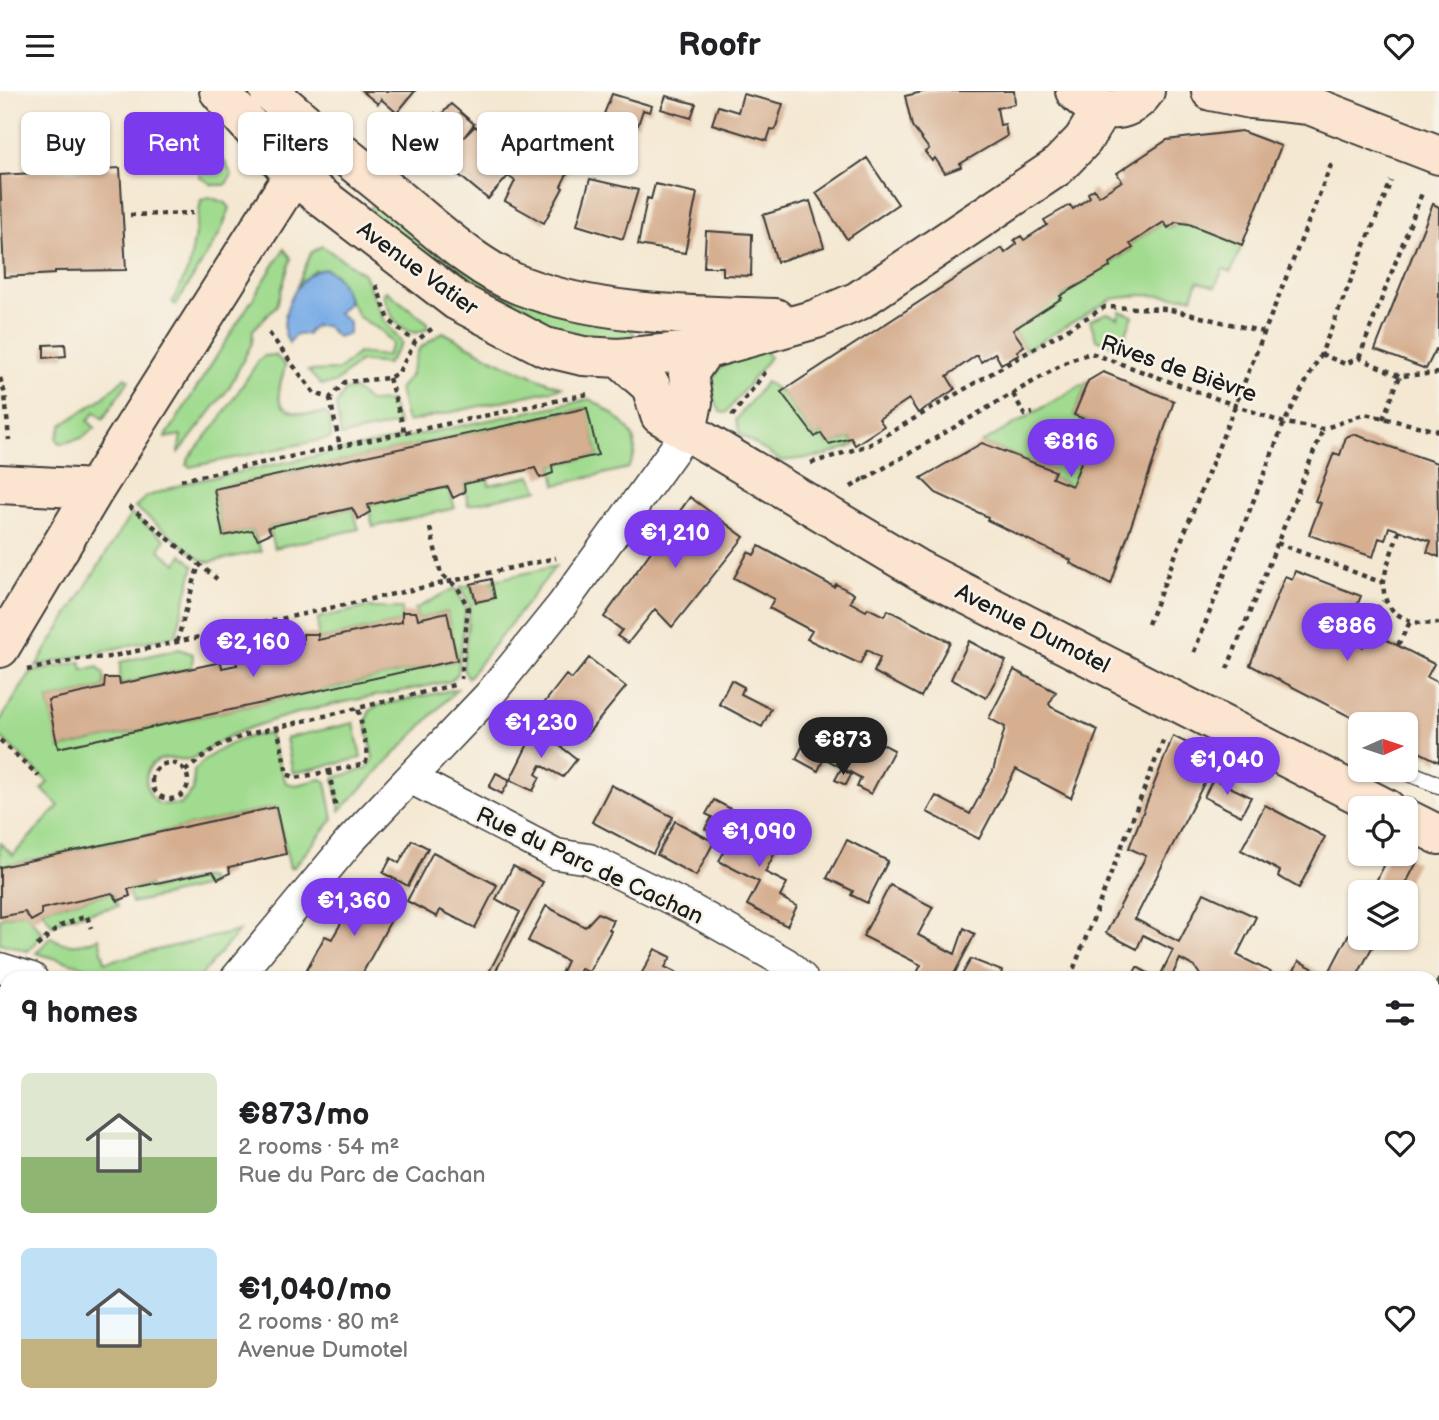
<!DOCTYPE html>
<meta charset="utf-8">
<style>
body{margin:0;font-family:"Balsamiq Sans",sans-serif;background:#f2f2f2;color:#202124;height:100vh;display:flex;flex-direction:column;font-size:26px;white-space:nowrap}
*{box-sizing:border-box;margin:0}
p{font-size:23px;color:#757577}
.icon{flex:none;width:38px;height:38px;fill:none;stroke:currentColor;stroke-width:2;stroke-linecap:round;stroke-linejoin:round}
.map{position:relative;flex:1;overflow:hidden}
.drawer{position:absolute;left:0px;top:880px;width:1440px;height:450px;display:flex;flex-direction:column;background:#fff;border-radius:21px 21px 0 0;box-shadow:0 2px 5px #0004}
.drawer>*{flex:none}
.banner{position:absolute;left:21px;top:21px;width:700px;height:63px;display:flex;gap:14px}
.needle{width:46px;rotate:87deg}
.tools{position:absolute;left:1348px;top:621px;display:grid;gap:14px}
.tools a{display:grid;place-items:center;width:70px;height:70px;border-radius:10px;background:#fff;box-shadow:0 2px 5px #0004;font-size:35px}
.price{position:absolute;translate:-50% -60px;padding:0 16px;border-radius:24px;background:#7c3aed;color:#fff;font-size:23px;line-height:46px;filter:drop-shadow(0 2px 4px #0008)}
.price::after{content:'';position:absolute;left:50%;top:42px;width:21px;height:16px;margin-left:-10px;background:inherit;clip-path:polygon(0 0,100% 0,50% 100%)}
.price.on{background:#222;color:#fff}
ul{padding:0;list-style:none}
li{display:flex;align-items:center;gap:21px;height:175px;padding:0 21px}
li span{display:grid;place-items:center;flex:none;width:196px;height:140px;border-radius:10px;color:#555}
li>.icon{margin-inline-start:auto}
span .icon{width:84px;height:84px;fill:#fffc;stroke-width:1}
li b{font-size:30px}
h2{display:flex;justify-content:space-between;align-items:center;height:84px;padding:0 21px;font-size:30px}
.tag{padding:0 24px;border-radius:10px;background:#fff;box-shadow:0 2px 5px #0004;font-size:24px;line-height:63px}
.tag.on{background:#7c3aed;color:#fff}
header{display:flex;justify-content:space-between;align-items:center;height:91px;padding:0 21px;background:#fff;font-size:32px;font-weight:700}
.map>svg:first-child{display:block}
.green{fill:#a0db8f;stroke:#5e7c56;stroke-width:2}
.water{fill:#7aade6;stroke:#4b6481;stroke-width:2}
.building{fill:#d6ae90}
.lines{fill:none;stroke-linecap:round;stroke-linejoin:round}
.lane-casing{stroke:#3c3b37;stroke-width:19}
.street-casing{stroke:#3c3b37;stroke-width:33}
.secondary-casing{stroke:#3c3b37;stroke-width:42}
.path{stroke:#3c3b37;stroke-width:4.5;stroke-dasharray:5 5;stroke-linecap:butt}
.lane{stroke:#fff;stroke-width:16}
.street{stroke:#fff;stroke-width:30}
.secondary{stroke:#fce5d0;stroke-width:38}
.labels{text-anchor:middle;stroke-width:5;stroke-linejoin:round;paint-order:stroke}
.street-label{font-size:23px;fill:#1c1c1c;stroke:#f7f3e8}
</style>
<header><svg class="icon" aria-label="menu" viewBox="0 0 24 24"><path d="M4 6h16M4 12h16M4 18h16"/></svg>Roofr<svg class="icon" aria-label="heart" viewBox="0 0 24 24"><path d="M12 20l-8-8c-3-5 5-10 8-4 3-6 11-1 8 4z"/></svg></header>
<div class="map">
<svg width="1439" height="1329" viewBox="0 0 1439 1329">
<rect width="100%" height="100%" fill="#f7f3e8"/>
<filter id="ink" filterUnits="userSpaceOnUse"><feTurbulence type="fractalNoise" baseFrequency=".0143" numOctaves="2"/><feDisplacementMap in="SourceGraphic" scale="14" xChannelSelector="R" yChannelSelector="G"/><feConvolveMatrix kernelMatrix="1 2 1 2 8 2 1 2 1" color-interpolation-filters="sRGB"/></filter>
<filter id="wash" filterUnits="userSpaceOnUse"><feTurbulence type="fractalNoise" baseFrequency=".00686" numOctaves="4" result="noise"/><feDisplacementMap in="SourceGraphic" scale="28" xChannelSelector="R" yChannelSelector="G"/><feGaussianBlur stdDeviation="1.57" result="paint"/><feColorMatrix in="noise" values="0 0 0 0 0 0 0 0 0 0 0 0 0 0 0 0 0 1.4 0 .05"/><feComposite in="paint" operator="in"/></filter>
<g filter="url(#wash)">
<rect width="100%" height="100%" fill="#f4e8d2"/>
<path class="green" d="M195 41 225 71 232 84 225 94H213L200 86 193 44Z
M209 106 226 112 230 117 220 142 176 214 172 211 189 177 201 109Z
M377 109 623 233 632 239 636 248 609 257 502 222 366 122Z
M1164 131 1168 137C1188 124 1222 146 1242 154L1231 181 1223 178 1215 196 1198 190 1192 206 1142 204 1112 208 1026 259 1013 239 1132 158 1130 153Z
M322 155 364 183 383 228 402 252 387 273 360 270 335 292 321 294 308 280 339 279 358 262 386 265 393 253 383 241 359 226 334 182 315 179 296 198 311 162Z
M284 158 291 167 277 214 253 239 252 252 229 297 178 363 181 344 165 347Z
M386 200 427 231V238L416 242C396 239 389 221 383 203Z
M1120 220 1133 225 1120 257 1096 248 1090 229 1107 222 1118 227Z
M443 241 495 269 562 297 407 331 399 298 410 285 419 258Z
M764 260 770 266 726 322 720 321C699 275 727 271 764 260Z
M275 264 285 274C284 283 279 293 279 302 277 326 312 324 326 322L330 329 331 347 190 376 186 374 189 367 221 327 259 269 264 265Z
M125 286 129 289 103 328 95 321 88 330 95 337 82 347 60 353 57 347 62 334 104 306Z
M1088 290 1074 324 1089 330 1078 358 1085 361 1072 395 1052 387 1054 380 982 352Z
M766 291 781 301 815 346 821 342 828 353 851 347 855 354 824 365 781 370 740 343 736 329Z
M354 298 370 311 390 310 399 333 341 345 336 314 345 300Z
M590 308C615 324 650 344 628 377L556 394 552 374 598 364 586 317 214 398 223 445 252 439 261 460 210 471 201 469 135 416 146 406 186 392Z
M531 385 539 399 468 414 464 393 488 388 489 394Z
M448 396 455 417 373 436 368 414Z
M352 417 359 438 274 457 268 436Z
M131 423 165 448 159 459 177 473 182 463 194 475 176 544 36 575Z
M556 475 468 587 463 578 470 514 460 496 471 494 476 511 495 507 491 490Z
M455 497 466 516 458 582 451 590C382 605 296 616 232 644 218 650 208 659 195 666 183 673 171 663 159 669 139 678 145 703 159 713L180 714 193 700 194 680C209 661 244 643 269 643L286 692 296 694 321 688 326 691 333 728 294 776 290 777 276 716 0 776V752L13 764 59 715 42 698 48 691 0 645V630L31 581 81 571 83 579 98 576 104 583V597L48 609 59 657 457 569 447 521 418 528 415 518Z
M363 517H402V531L318 549V527Z
M290 534 291 550 257 558 258 563 236 568 235 564 275 538Z
M179 558 193 563 192 577 120 593V571Z
M457 598 340 720 334 687 366 678 373 669C373 651 356 624 377 615Z
M354 632 361 667 293 682 286 647Z
M208 786 211 794 132 812 128 798 149 794 151 798Z
M112 802 118 815 66 827 52 834 41 818Z
M25 821 43 843 28 860 0 852V827Z
M239 840 199 887H124L36 862 51 846C67 857 81 854 99 847L105 871Z"/>
<path class="water" d="M325 178C340 183 344 197 349 211L338 222 349 231V243L337 246 326 235H314L307 243 295 244 289 252C274 230 297 180 325 178Z"/>
<g id="blocks">
<path class="building" d="M362 0H415L397 22 381 8 378 13Z
M927 0H1014L1015 13 997 17 1000 34 1005 33 1007 45 960 73 961 76 945 82 935 67 932 70 925 61 929 58 912 35 905 5Z
M612 3 652 15 650 21 643 19 638 34 604 23Z
M743 3 783 13 775 39 771 38 767 50 712 33 718 15 738 21Z
M666 5 696 13 691 27 661 18Z
M451 13 474 33 464 46 475 35 497 53 488 64 510 82 528 54 570 77 561 95 563 97 544 132 505 110 515 90 508 85 488 108 419 51 434 32 430 29 435 22 439 26Z
M1241 40 1281 55 1242 154 1189 133 1176 131 1168 137 1164 131 1130 153 1133 157 1109 173 1110 176 1060 205 1062 207 1013 239 1024 255 1017 260 1019 264 1001 273 995 262 981 271 977 264 947 285 955 298 918 322 909 308 879 328 884 335 855 354 851 347 829 353 821 342 815 346 781 301 1002 157 1005 162 1017 153 1014 149 1021 145 1024 149 1047 134 1044 129 1070 114 1073 118 1090 106 1088 102 1094 98 1099 105 1122 90 1117 82 1167 49Z
M867 67 898 113 847 148 816 102Z
M120 77 126 179 55 180V183L4 186 0 84Z
M590 88 638 99 623 148 577 134Z
M655 93 697 102 685 162 638 154 647 107 651 108Z
M810 110 824 156 777 171 763 124Z
M1433 113 1439 116V259L1436 258 1426 278 1375 259Z
M706 140 752 143 751 185 723 184V176H704Z
M65 253 66 265 44 267V254Z
M1103 281 1174 310 1111 493 1070 472 1071 469 987 429 988 426 936 402 921 387 982 352 1055 380 1052 387 1072 395 1085 361 1078 359 1089 330 1074 324 1088 290Z
M587 317 598 364 552 374 553 382 540 387 535 377 464 393 465 401 453 407 448 396 368 414 370 421 358 428 352 417 268 436 271 442 258 448 252 439 223 445 214 398Z
M1353 343 1437 372 1439 466 1427 461 1431 450 1389 436 1385 449 1379 447 1373 466 1309 444 1321 412 1315 410 1334 362 1340 364 1346 346Z
M690 406 744 446 672 536 655 518 628 552 617 545 622 539 604 526Z
M759 455 834 496 836 493 854 503 850 511 866 520 868 517 884 525 888 519 950 551 921 606 874 581 880 567 867 559 860 573 807 548 812 540 769 517 774 508 734 487 748 461 754 464Z
M1295 480 1361 505 1344 546 1363 556 1366 550 1375 554 1379 545 1434 573 1427 586 1439 592V671L1405 654V634H1366L1250 574 1285 485 1292 488Z
M491 488 495 507 476 511 471 493Z
M402 521H416L418 528 447 521 457 569 58 657 48 609 104 597 105 587H119L120 593 221 571 222 577 237 574 236 568 303 553V543H318V549L402 531Z
M969 550 1006 570 986 607 951 588Z
M589 567 626 596 584 647 549 618 545 611 566 584 572 588Z
M1014 579 1056 601 1049 613 1051 616 1098 639 1071 707 1016 678 979 748 927 721 936 705 970 723 993 680 1005 636 989 627Z
M731 589 744 596 741 603 771 618 762 636 719 613Z
M829 633 860 651 863 643 894 659 871 703 857 696 861 687 824 667 818 680 796 668 802 656 814 662Z
M536 637 577 668 563 686 541 674 536 683 540 686 533 700 510 689Z
M1173 645 1217 667 1135 828 1179 851 1204 802 1256 826 1237 864 1282 887H1202L1195 876 1180 868 1171 887H1159L1173 859 1143 844 1137 858 1106 842 1146 765 1129 757Z
M841 678 851 684 846 694 835 689Z
M496 682 510 689 502 703 489 696Z
M1213 688 1251 706 1241 725 1204 706Z
M611 694 673 726 653 763 592 731Z
M714 709 731 718 717 745 705 738 712 726 706 723Z
M1265 714 1325 746 1299 797 1278 785 1280 780 1241 759Z
M276 716 286 763 229 776 230 782 218 788 213 780 128 798 130 805 118 810 112 802 41 818 42 824 31 830 25 821 0 826V776Z
M742 727 782 748 765 781 787 792 780 806 797 815 787 835 747 814 759 791 719 770Z
M675 730 714 751 696 785 657 764Z
M412 749 428 757 408 795 383 782 391 767 399 772Z
M847 749 888 770 867 812 851 804 853 800 827 787Z
M433 761 497 794 475 837 440 819 437 826 407 810Z
M1390 763H1402L1417 771 1401 802H1370Z
M513 775 543 791 492 887H486L520 821 496 808Z
M373 790 392 800 386 812 397 818 362 883 369 887H302L325 845 332 848 352 813H359Z
M890 794 933 816 918 844 955 863 964 837 975 843 952 887H917L915 886 921 874 863 845Z
M546 815 585 836 598 822 613 829 609 838 611 840 589 881 581 878 576 887H559L567 870 528 850Z
M1360 822V847H1377L1356 887H1290L1299 870 1327 885Z
M655 858 671 866 665 876 679 883 677 887H639Z
M971 868 1002 880 1000 887H960Z
M1137 876 1157 887H1131Z
M1439 887V1050L1433 1047V898Z
M7 1216V1268H0V1217Z
M1439 1277V1329L1349 1328 1352 1323H1433V1288Z
M331 1323H499L501 1328 508 1325 514 1329H329Z
M596 1323H615L630 1329H593Z
M1219 1323H1290L1287 1329H1230Z"/>
</g>
</g>
<g filter="url(#ink)">
<use href="#blocks" fill-opacity="0" stroke="#3c3b37" stroke-width="2"/>
<g class="lines">
<g class="lane-casing">
<path id="lane" d="M1386 679 1404 680 1439 694"/>
</g>
<g class="street-casing">
<path id="street" d="M410 687 556 763 589 768 689 817 786 872 802 887
M0 877 32 887
M236 887 350 750 490 603 562 514 687 341
M1433 1107 1439 1096
M1433 1218 1439 1221
M0 1314 7 1313
M717 1323 730 1329
M1322 1329 1325 1323"/>
</g>
<g class="secondary-casing">
<path id="secondary" d="M219 0 293 84 457 210 545 256 583 265 619 267 704 259 816 228 858 210 1057 76 1083 49 1102 18
M269 0C311 39 356 73 400 109 438 140 476 177 522 195 603 225 690 224 775 227
M1075 0C1095 22 1126 27 1145 0
M1211 0 1251 8 1309 14
M1281 0 1309 14 1439 64
M619 267 651 295 660 324 919 479 1387 718
M687 341 693 311 688 283 704 259
M0 393 95 398
M0 557 95 398 306 64
M1405 727 1439 744"/>
</g>
<path class="path" d="M130 124 193 122
M376 194 389 229 415 251
M269 242 314 302 330 307 345 291 389 287 399 281 415 251 434 236
M1321 263 1345 273 1359 267 1400 285
M1359 267 1422 102
M0 287 5 303 9 349
M389 287 405 342
M1013 303 1025 324 1033 322
M330 307 340 356
M732 325 767 279
M1383 328 1400 285 1439 282
M811 372 869 354 1105 216 1167 218 1264 241
M865 388 1072 268 1091 262 1284 332 1323 338 1365 323 1439 340
M181 389 588 303
M851 396 865 387
M129 415 217 488
M430 437 441 483 458 497 468 517 461 588
M1399 440C1390 469 1368 508 1402 526 1415 533 1425 533 1439 532
M1277 452 1383 492
M1148 533 1333 69
M177 551 199 473
M1353 551 1383 510
M1398 554 1410 531
M1194 561 1284 332 1321 263 1391 90
M1227 578 1323 338
M27 579 79 568 109 566 556 467
M277 635 287 683 296 687 365 673 368 665 358 616
M0 649 39 685
M152 690a18 18 0 1 1 36 0a18 18 0 1 1-36 0Z
M185 680 218 655 245 644 454 594
M329 680 336 718
M37 855 60 835 87 825 91 837
M1070 887 1165 645
M0 1098 7 1100
M136 1329 141 1323
M892 1329 894 1323"/>
<use href="#lane" class="lane"/>
<use href="#street" class="street"/>
<use href="#secondary" class="secondary"/>
</g>
</g>
<g class="labels">
<g class="street-label">
<text transform="translate(418 177) rotate(36)" y="8">Avenue Vatier</text>
<text transform="translate(1179 277) rotate(19)" y="8">Rives de Bièvre</text>
<text transform="translate(1033 537) rotate(27)" y="8">Avenue Dumotel</text>
<text transform="translate(590 774) rotate(25)" y="8">Rue du Parc de Cachan</text>
</g>
</g>
</svg>
<div class="tools">
<a><svg class="needle" viewBox="-14 -14 28 28"><path d="M0-13l5 13h-10z" fill="#e53935"/><path d="M0 13l5-13h-10z" fill="#757577"/></svg></a>
<a><svg class="icon" aria-label="locate" viewBox="0 0 24 24"><circle cx="12" cy="12" r="6"/><path d="M12 2v4M12 18v4M2 12h4M18 12h4"/></svg></a>
<a><svg class="icon" aria-label="layers" viewBox="0 0 24 24"><path d="M12 4l9 5-9 5-9-5zM3 14l9 5 9-5"/></svg></a>
</div>
<b class="price" style="left:1071px;top:388px">€816</b>
<b class="price" style="left:675px;top:479px">€1,210</b>
<b class="price" style="left:1347px;top:572px">€886</b>
<b class="price" style="left:253px;top:588px">€2,160</b>
<b class="price" style="left:541px;top:669px">€1,230</b>
<b class="price on" style="left:843px;top:686px">€873</b>
<b class="price" style="left:1227px;top:706px">€1,040</b>
<b class="price" style="left:759px;top:778px">€1,090</b>
<b class="price" style="left:354px;top:847px">€1,360</b>
<div class="banner">
<a class="tag">Buy</a>
<a class="tag on">Rent</a>
<a class="tag">Filters</a>
<a class="tag">New</a>
<a class="tag">Apartment</a>
</div>
<section class="drawer">
<h2>9 homes<svg class="icon" aria-label="filters" viewBox="0 0 24 24"><path d="M4 7h16M4 17h16"/><circle cx="9" cy="7" r="2"/><circle cx="15" cy="17" r="2"/></svg></h2>
<ul>
<li><span style="background:linear-gradient(#dfe7d0 60%,#8fb573 0)"><svg class="icon" aria-label="home" viewBox="0 0 24 24"><path d="M3 11l9-7 9 7M6 9v11h12V9"/></svg></span><div><b>€873/mo</b><p>2 rooms · 54 m²</p><p>Rue du Parc de Cachan</p></div><svg class="icon" aria-label="heart" viewBox="0 0 24 24"><path d="M12 20l-8-8c-3-5 5-10 8-4 3-6 11-1 8 4z"/></svg></li>
<li><span style="background:linear-gradient(#bfe0f5 65%,#c2b280 0)"><svg class="icon" aria-label="home" viewBox="0 0 24 24"><path d="M3 11l9-7 9 7M6 9v11h12V9"/></svg></span><div><b>€1,040/mo</b><p>2 rooms · 80 m²</p><p>Avenue Dumotel</p></div><svg class="icon" aria-label="heart" viewBox="0 0 24 24"><path d="M12 20l-8-8c-3-5 5-10 8-4 3-6 11-1 8 4z"/></svg></li>
</ul>
</section>
</div>
